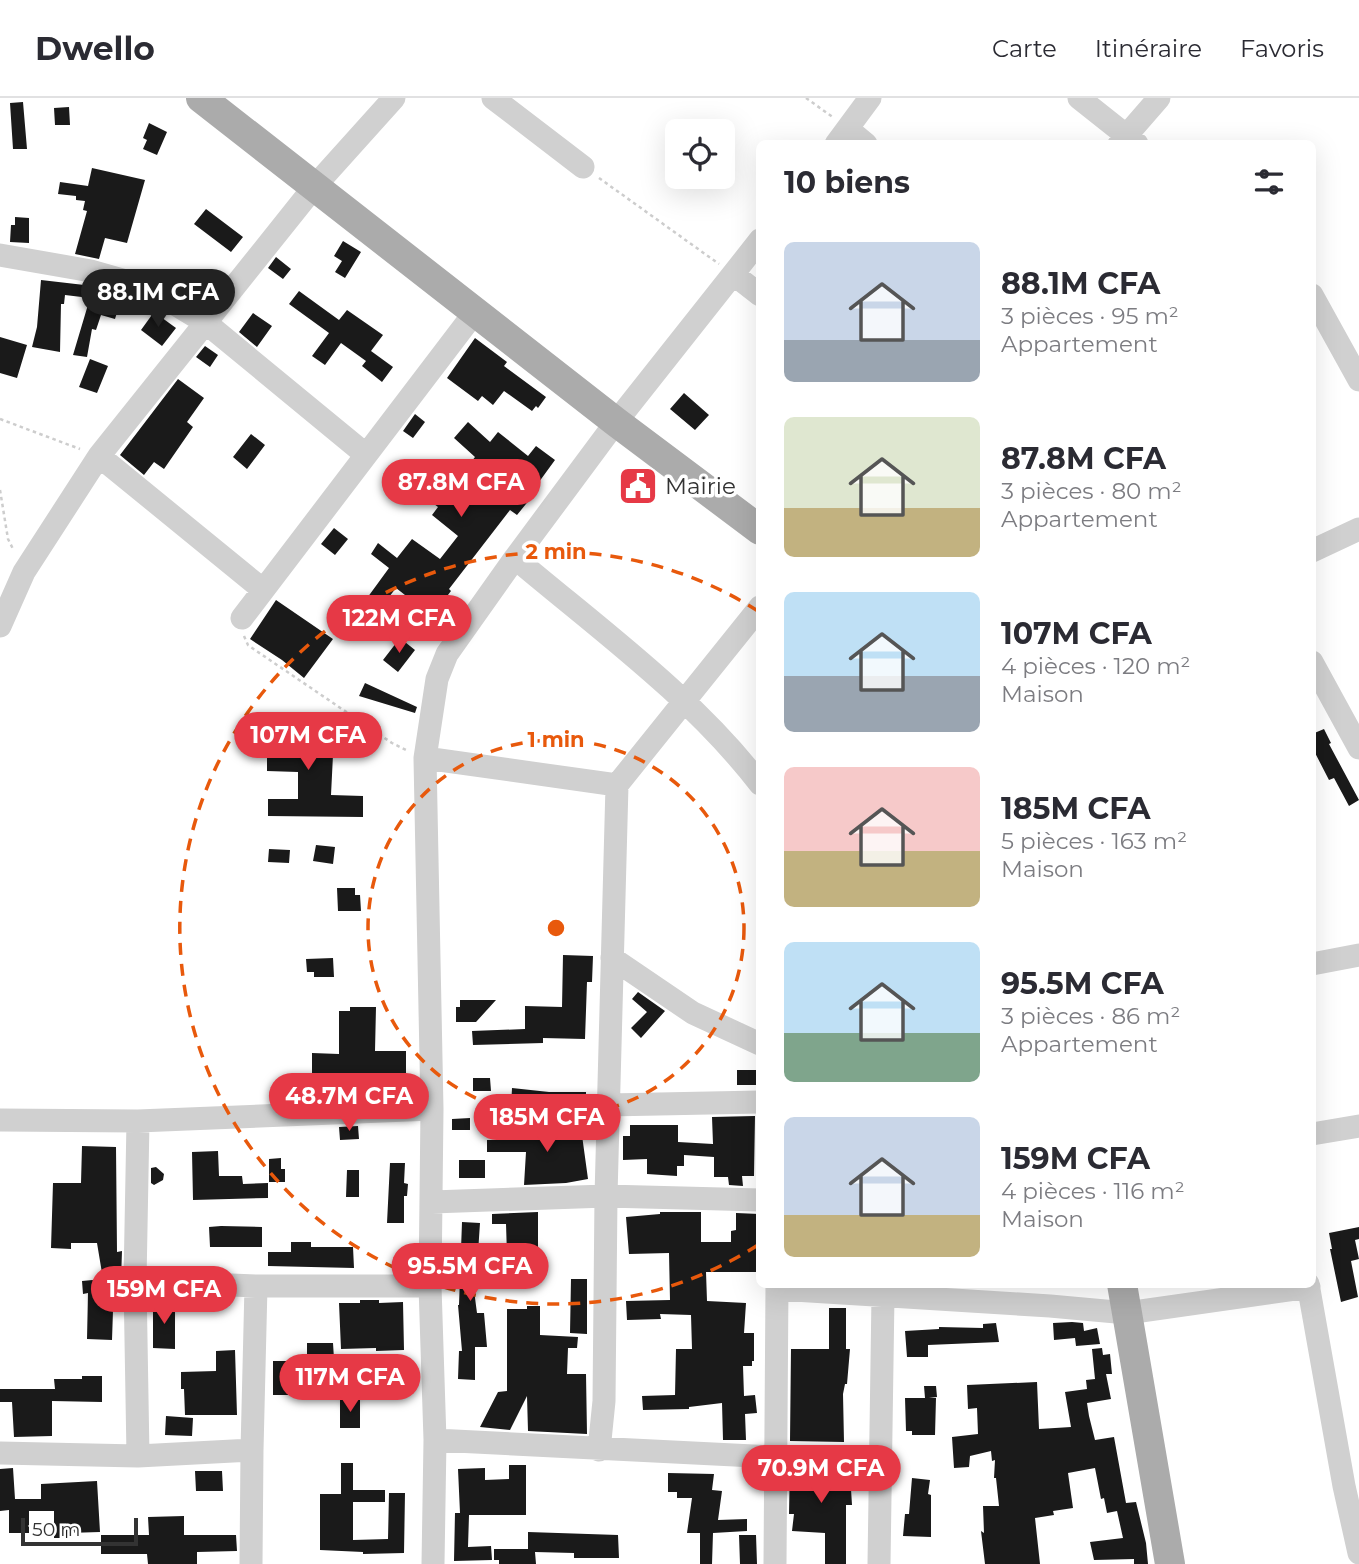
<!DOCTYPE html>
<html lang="fr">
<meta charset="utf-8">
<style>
body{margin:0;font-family:Montserrat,sans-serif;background:#f7f7f7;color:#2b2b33;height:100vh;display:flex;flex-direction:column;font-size:26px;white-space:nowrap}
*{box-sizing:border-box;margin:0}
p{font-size:23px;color:#7c7c81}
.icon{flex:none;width:38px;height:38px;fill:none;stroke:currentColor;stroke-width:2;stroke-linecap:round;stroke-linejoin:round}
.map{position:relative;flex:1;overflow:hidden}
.drawer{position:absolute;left:756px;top:42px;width:560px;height:1148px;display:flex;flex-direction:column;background:#fff;border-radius:10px;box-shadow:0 7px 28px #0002}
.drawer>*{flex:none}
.fabs{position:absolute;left:665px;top:21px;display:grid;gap:14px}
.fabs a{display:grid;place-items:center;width:70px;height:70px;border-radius:10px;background:#fff;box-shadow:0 7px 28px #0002;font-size:35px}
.scale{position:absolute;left:21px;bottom:18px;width:117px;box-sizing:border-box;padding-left:7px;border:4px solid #333;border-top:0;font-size:19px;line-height:24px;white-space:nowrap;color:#333;-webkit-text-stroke:5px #fff;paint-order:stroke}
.price{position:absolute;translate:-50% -60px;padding:0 16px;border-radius:24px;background:#e63946;color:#fff;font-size:23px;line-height:46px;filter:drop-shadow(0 2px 4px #0008)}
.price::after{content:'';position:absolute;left:50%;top:42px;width:21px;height:16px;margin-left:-10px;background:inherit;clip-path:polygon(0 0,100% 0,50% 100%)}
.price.selected{background:#222;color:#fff}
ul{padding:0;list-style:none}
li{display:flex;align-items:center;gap:21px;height:175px;padding:0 28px}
li span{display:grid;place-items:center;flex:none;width:196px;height:140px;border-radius:10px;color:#555}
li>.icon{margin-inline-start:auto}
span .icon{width:84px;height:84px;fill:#fffc;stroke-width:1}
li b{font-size:30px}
h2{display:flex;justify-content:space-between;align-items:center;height:84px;padding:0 28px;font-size:30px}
header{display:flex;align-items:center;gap:42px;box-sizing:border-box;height:98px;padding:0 35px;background:#fff;border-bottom:2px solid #e1e1e2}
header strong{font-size:33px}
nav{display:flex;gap:38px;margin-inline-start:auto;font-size:24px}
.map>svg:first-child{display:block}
.building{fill:#1a1a1a}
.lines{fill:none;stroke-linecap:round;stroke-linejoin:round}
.path{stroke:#cdcdcd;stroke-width:2.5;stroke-dasharray:3.5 3.5;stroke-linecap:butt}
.minor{stroke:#d0d0d0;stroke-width:23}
.major{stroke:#ababab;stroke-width:30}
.ring{fill:none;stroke:#e8590c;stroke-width:3.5;stroke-dasharray:12 9}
.labels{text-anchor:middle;stroke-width:7;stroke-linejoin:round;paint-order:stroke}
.poi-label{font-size:23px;fill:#333;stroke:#fff;text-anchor:start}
.centre{fill:#e8590c;stroke:#fff;stroke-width:3.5}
.ring-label{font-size:21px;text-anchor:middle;font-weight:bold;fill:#e8590c;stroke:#fff;stroke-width:7;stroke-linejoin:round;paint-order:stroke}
</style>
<header>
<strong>Dwello</strong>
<nav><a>Carte</a><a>Itinéraire</a><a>Favoris</a></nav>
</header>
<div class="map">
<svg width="1359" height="1466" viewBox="0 0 1359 1466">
<rect width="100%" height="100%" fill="#fff"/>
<path class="building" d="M23 4 27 51H13L10 5Z
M69 9 70 27H55L54 10Z
M149 25 167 34 157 57 143 51 147 42 143 40Z
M92 70 145 82 127 145 105 140 99 161 75 156 87 113 83 112 85 103 76 102V98L58 96 60 84 88 88Z
M206 111 243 139 231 154 194 126Z
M15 119 29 120V145L10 144 11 127H15Z
M343 143 361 154 345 180 335 174 342 163 334 158Z
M276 159 291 171 283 181 268 170Z
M41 182 93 188 122 198 115 221 101 217 96 232 92 231 87 259 73 257 90 200 65 197 64 206H61L60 254 32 249 37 229Z
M299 193 339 222 347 212 383 237 371 253 393 269 382 284 362 268 366 263 341 245 325 267 312 258 329 235 289 206Z
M154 214 176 230 162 248 141 232Z
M253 215 272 228 257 249 239 234Z
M0 239 27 247 17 280 0 275Z
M475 240 507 264 504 268 546 299 538 310 536 308 532 313 504 293 493 307 482 298 478 303 447 280Z
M205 248 218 257 210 269 196 259Z
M90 261 108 268 97 295 79 289Z
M178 281 204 300 187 324 193 329 164 371 154 364 144 377 120 357Z
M684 295 709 317 695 332 670 311Z
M415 316 425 324 413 340 403 333Z
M468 324 490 344 498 334 528 358 536 348 555 362 528 399 530 401 517 417 510 412 449 491 451 493 428 523 419 516 423 511 396 490 375 517 362 507 389 470 371 456 378 445 397 460 412 441 440 461 458 438 432 417 438 409 414 391 423 380 428 384 435 374 454 386 475 359 454 340Z
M251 336 265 347 247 371 233 359Z
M334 430 348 441 335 457 321 446Z
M276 502 333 541 304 580 282 562 250 541Z
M400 540 415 552 398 574 383 562Z
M365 585 417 609 415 615 359 598Z
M299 619 320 621 321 637H334L331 697 363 698V719L268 718V701H298V674L267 673V627H299Z
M1324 631 1331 645 1329 646 1359 702 1349 708 1334 680 1329 682 1312 649V636Z
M316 747 335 749 333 766 313 763Z
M269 751 290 752 289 765 268 764Z
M337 790H355V797H360L361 813H338Z
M563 857 593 858 592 884H587L585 941 543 940V945L473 947 472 933 525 931V908L562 909Z
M333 860 334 879H314V874H307L306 861Z
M638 894 665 913 641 940 631 930 647 914 632 901Z
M460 902H496L476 924H456V909H460Z
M350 909H376L375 953H406V998L291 999V985L312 984V955L339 956V913H350Z
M737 972H760V987H737Z
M473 980H490L491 993H473Z
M512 990 549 994H586V1017L511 1010Z
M755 1018 754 1078H742L743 1088 729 1087 728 1079H714V1059L684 1057V1068H677V1078L647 1076V1061L623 1062V1038H630V1027H678V1044L713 1046 712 1019Z
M470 1020V1032H452V1021Z
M358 1028 359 1041 340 1042 339 1029Z
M581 1030 588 1081 566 1085 524 1087 526 1054H487V1042H507L506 1032Z
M82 1048 116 1049 117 1154 122 1153 121 1182 114 1183 112 1242 87 1241 88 1195 83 1196 82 1183 103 1181 97 1145H71V1151L51 1150 53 1085H81Z
M218 1053 219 1078H242L243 1086 268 1085V1100L193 1102 192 1054Z
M281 1060V1071H285V1084H269V1061Z
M459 1062H485V1080H459Z
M390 1065H405L404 1085 408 1086 407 1098H404V1125H387Z
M156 1069 164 1076 163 1082 154 1087 151 1085V1070Z
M347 1072H359V1099H346Z
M538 1114V1157H507L506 1126H492V1116Z
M660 1114H701V1144H731V1133L736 1132V1115L759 1116 760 1174H706L707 1203 746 1205 744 1235H754V1263H752V1268H743L744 1298 755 1297 757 1315 745 1316 746 1342H723L722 1305 689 1309V1311L643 1312 642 1298 675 1297 676 1251H692L691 1217 660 1216 661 1221 627 1222 626 1203 670 1202 669 1155 629 1156 626 1119 660 1116Z
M462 1124 480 1125 475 1200 477 1215H484L487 1249H475V1282L458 1281 459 1253H462L458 1207H459Z
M221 1128 262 1129V1149H210L209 1129Z
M1359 1129V1141L1355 1142 1359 1161 1351 1163 1358 1199 1341 1204 1330 1151H1332L1329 1135Z
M291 1144H311V1149H353L354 1170 268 1168V1154H291Z
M571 1181H587V1236L570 1235Z
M360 1202H379V1205L403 1204 404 1252 376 1253V1250L341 1251 339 1205H360Z
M153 1203H165V1207H175V1251L153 1250Z
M527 1208H540V1237L578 1239 577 1250H568L567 1276H586L587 1336 528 1333 527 1298 510 1332 480 1329 498 1294 507 1293V1211H527Z
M829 1210H846V1251H850L847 1286H845L843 1296 844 1344 790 1343 791 1251H829Z
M1072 1224 1083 1225 1084 1233 1097 1230 1100 1246 1076 1248 1075 1240 1054 1242 1053 1225Z
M996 1225 999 1244 928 1247V1259H907L905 1233 939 1231V1229L983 1230V1226Z
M307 1245H333L335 1277 287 1280 288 1297H273V1263H301V1258H307Z
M1102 1250 1103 1257 1110 1256 1112 1276H1106L1111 1301 1087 1305 1089 1318 1095 1342 1114 1339 1126 1405 1136 1404 1146 1445 1148 1466H1134V1461L1094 1462 1090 1444 1123 1440 1117 1413 1107 1415 1104 1400 1101 1401 1095 1370 1068 1375 1073 1410 1053 1413 1054 1417 1035 1420 1040 1466H985L981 1433 984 1435 983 1408H999L996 1380H994L995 1362 992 1363 991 1353 970 1358 969 1369 954 1370 952 1339 978 1336 977 1310 968 1311 967 1287 1037 1284 1039 1331 1071 1329 1065 1294 1087 1291 1086 1282 1095 1281 1092 1251Z
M235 1252 237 1317H185L184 1291H181V1274L216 1273V1253Z
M82 1278H102V1304L52 1303V1338L14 1339 12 1304H0V1291H55L54 1281H82Z
M924 1288H936L937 1299 929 1300H936L935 1337H912V1333H906L905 1300H925Z
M340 1301H360V1330H340Z
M166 1318 193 1320 192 1338 165 1337Z
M790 1364 845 1368 844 1391H851L852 1407H846V1466H825V1435L792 1433 794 1416H789Z
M341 1365H353V1392H385V1404H353V1442L388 1441 389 1395H405L404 1455 363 1456V1454L320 1452V1396H341Z
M509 1367H526V1417H469L468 1449 491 1448 492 1462 454 1463 455 1415H460L458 1371 485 1370V1382L509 1381Z
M13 1370 15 1401H41V1386L97 1383 100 1434 68 1435V1440H54V1413H29V1435H9V1412L0 1413V1371Z
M195 1373H222L223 1393H196Z
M668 1375 714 1376 712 1392 722 1393 718 1422 747 1421V1433L713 1435 712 1466H700V1435H687L692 1400H677V1394H668Z
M912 1380 930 1382 928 1396 931 1397V1439L903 1438 905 1416H909Z
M184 1418V1437H236L237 1453 197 1454V1466H148L147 1456H101V1437H149L148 1419Z
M528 1434 618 1437 619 1460H574V1455L535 1454 536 1466H499V1462H494V1451H528Z
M739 1437H756L757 1466H740Z"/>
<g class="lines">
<path class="path" d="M806 0 834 20
M599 80 719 166
M0 321 80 351
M0 392 8 441 14 453
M244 538 248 547 255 552 392 645 406 652"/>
<path class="minor" d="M493 0 583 69
M1079 0 1137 46
M848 31 866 46
M836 46 870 0
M1119 46 1159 0
M0 157 91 173 133 185 168 202 206 225 365 356
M733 176 760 197
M1312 197 1359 282
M99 358 262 491
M1312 453 1359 431
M515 460C599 531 692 598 760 686
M242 520 475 214
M0 528 24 474 99 358 314 89 394 0
M1312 564 1359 650
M425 660 617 687
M612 860 693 915 760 946
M1312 866 1359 857
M608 1007 760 1004
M0 1022 138 1023 432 1011
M1312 1036 1359 1028
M432 1104 606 1098 760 1102
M135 1183 256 1188
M1308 1186 1344 1388 1359 1455
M778 1191 1050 1208 1127 1215 1309 1189
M435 1342 775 1359
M599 1352 604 1303 606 1098 617 687 760 509
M0 1355 138 1358 252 1352 256 1188H430
M138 1358 135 1183 138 1023
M251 1466 252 1352
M433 1466 435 1342 430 1188 432 1011 425 660 437 581 447 556 515 460 616 324 760 142
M775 1466 777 1186
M879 1466 883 1197"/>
<path class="major" d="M201 0 616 324 760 432
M1122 1186 1170 1466"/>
</g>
<g class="ring">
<circle cx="556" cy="830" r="188"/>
<path d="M758 1147A376 376 0 1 1 758 513"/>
</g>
<defs>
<g id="civic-square" transform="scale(2.0125)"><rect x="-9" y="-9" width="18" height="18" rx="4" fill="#e63946" stroke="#fff"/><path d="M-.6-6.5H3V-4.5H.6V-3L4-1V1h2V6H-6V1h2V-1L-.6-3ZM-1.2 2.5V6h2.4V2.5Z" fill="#fff"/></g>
</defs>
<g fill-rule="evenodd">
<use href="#civic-square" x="638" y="388"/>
</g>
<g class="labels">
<g class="poi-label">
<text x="665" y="396">Mairie</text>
</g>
</g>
<circle cx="556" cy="830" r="10" class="centre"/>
<g class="ring-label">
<text x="556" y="461">2 min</text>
<text x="556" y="649">1 min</text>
</g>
</svg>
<div class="fabs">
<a><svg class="icon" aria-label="locate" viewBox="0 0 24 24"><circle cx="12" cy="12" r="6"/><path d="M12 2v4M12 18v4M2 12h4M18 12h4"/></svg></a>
</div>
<div class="scale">50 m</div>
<b class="price selected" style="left:158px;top:231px">88.1M CFA</b>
<b class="price" style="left:461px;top:421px">87.8M CFA</b>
<b class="price" style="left:399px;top:557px">122M CFA</b>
<b class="price" style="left:308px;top:674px">107M CFA</b>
<b class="price" style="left:349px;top:1035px">48.7M CFA</b>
<b class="price" style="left:547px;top:1056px">185M CFA</b>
<b class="price" style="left:470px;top:1205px">95.5M CFA</b>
<b class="price" style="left:164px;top:1228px">159M CFA</b>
<b class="price" style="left:350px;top:1316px">117M CFA</b>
<b class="price" style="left:821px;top:1407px">70.9M CFA</b>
<section class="drawer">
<h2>10 biens<svg class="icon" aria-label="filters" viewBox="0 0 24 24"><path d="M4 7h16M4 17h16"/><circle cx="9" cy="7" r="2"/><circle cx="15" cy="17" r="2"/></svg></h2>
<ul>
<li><span style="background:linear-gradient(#c9d6e8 70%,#9aa5b1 0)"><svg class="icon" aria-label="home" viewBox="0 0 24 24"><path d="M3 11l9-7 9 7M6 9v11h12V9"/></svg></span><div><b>88.1M CFA</b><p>3 pièces · 95 m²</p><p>Appartement</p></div></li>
<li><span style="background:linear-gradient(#dfe7d0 65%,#c2b280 0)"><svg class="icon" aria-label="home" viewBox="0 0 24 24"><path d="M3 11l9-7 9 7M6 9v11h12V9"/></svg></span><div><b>87.8M CFA</b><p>3 pièces · 80 m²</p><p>Appartement</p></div></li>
<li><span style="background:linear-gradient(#bfe0f5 60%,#9aa5b1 0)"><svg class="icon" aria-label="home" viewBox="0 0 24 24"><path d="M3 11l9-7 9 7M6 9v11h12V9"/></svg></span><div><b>107M CFA</b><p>4 pièces · 120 m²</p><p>Maison</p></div></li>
<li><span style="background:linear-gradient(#f6c9c9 60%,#c2b280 0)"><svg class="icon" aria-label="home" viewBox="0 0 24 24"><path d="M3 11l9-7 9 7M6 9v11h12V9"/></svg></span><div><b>185M CFA</b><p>5 pièces · 163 m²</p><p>Maison</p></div></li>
<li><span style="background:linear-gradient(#bfe0f5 65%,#7fa58c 0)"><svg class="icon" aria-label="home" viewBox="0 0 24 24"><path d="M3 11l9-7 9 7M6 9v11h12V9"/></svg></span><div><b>95.5M CFA</b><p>3 pièces · 86 m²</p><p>Appartement</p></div></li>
<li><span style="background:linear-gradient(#c9d6e8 70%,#c2b280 0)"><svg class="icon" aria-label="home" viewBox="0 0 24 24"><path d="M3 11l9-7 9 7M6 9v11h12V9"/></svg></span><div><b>159M CFA</b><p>4 pièces · 116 m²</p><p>Maison</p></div></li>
</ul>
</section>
</div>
